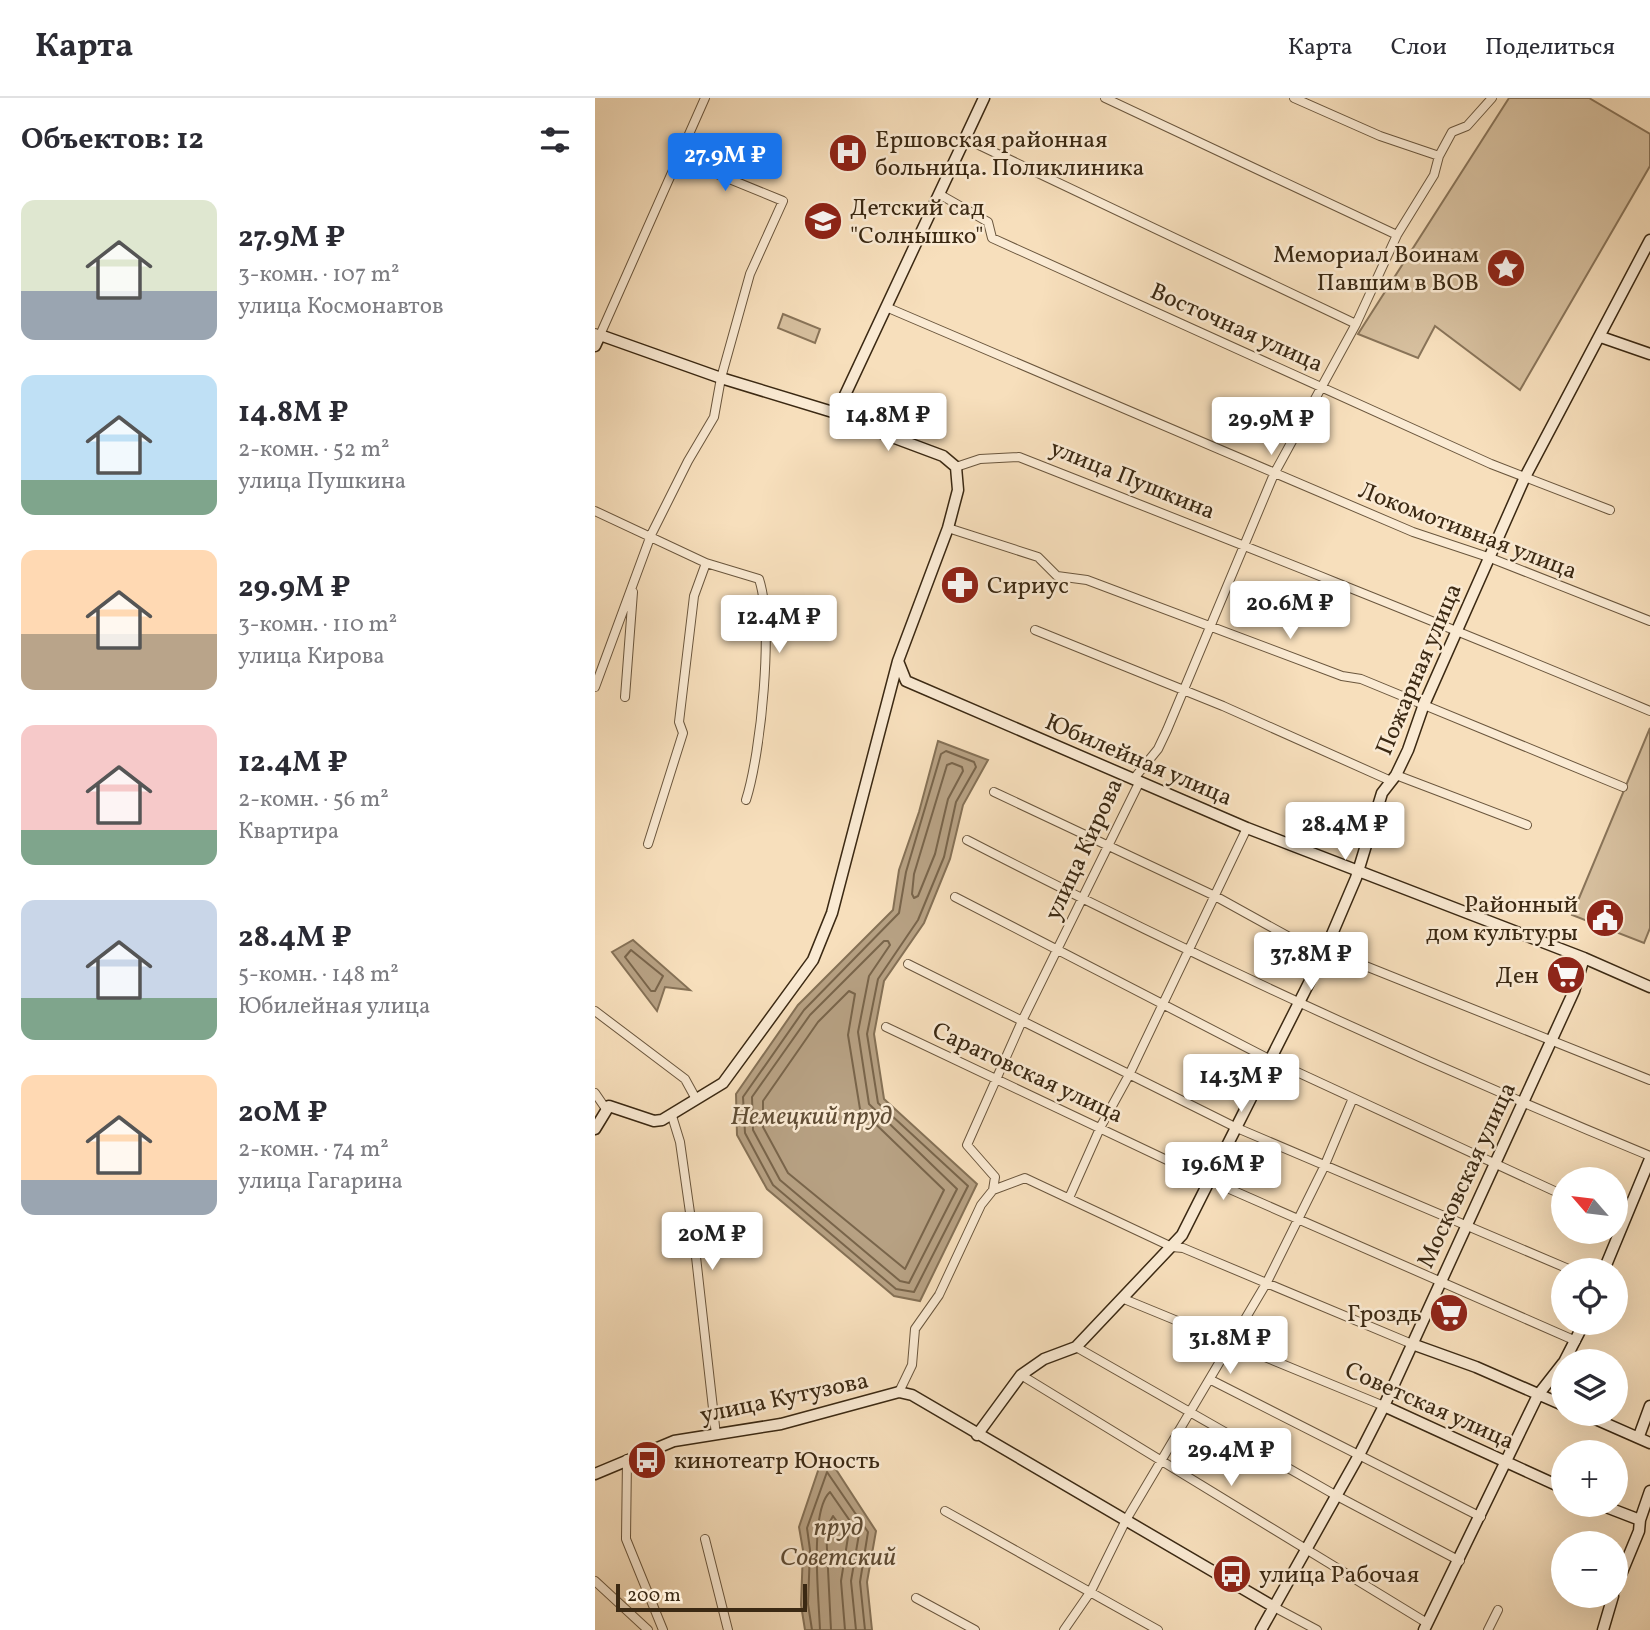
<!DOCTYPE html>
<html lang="ru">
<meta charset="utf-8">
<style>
body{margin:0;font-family:Vollkorn,serif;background:#f7f7f7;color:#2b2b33;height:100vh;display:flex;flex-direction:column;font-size:26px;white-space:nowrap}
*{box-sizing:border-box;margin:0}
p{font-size:23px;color:#7c7c81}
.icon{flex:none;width:38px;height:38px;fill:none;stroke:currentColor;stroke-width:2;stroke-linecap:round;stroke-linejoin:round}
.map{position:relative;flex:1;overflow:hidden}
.panel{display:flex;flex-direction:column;background:#fff;width:595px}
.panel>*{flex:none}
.needle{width:46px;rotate:298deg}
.controls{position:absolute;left:956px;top:1069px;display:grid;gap:14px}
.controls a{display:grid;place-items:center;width:77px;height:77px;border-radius:50%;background:#fff;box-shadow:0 7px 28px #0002;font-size:35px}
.scale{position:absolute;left:21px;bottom:18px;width:191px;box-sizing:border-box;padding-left:7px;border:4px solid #3b2913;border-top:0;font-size:19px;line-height:24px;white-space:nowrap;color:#3b2913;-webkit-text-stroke:5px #faead3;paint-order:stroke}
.price{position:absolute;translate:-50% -60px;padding:0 16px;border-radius:7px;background:#fff;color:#222;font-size:23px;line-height:46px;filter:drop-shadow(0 2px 4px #0008)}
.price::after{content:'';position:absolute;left:50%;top:42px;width:21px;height:16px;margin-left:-10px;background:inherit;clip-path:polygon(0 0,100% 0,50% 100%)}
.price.selected{background:#1a73e8;color:#fff}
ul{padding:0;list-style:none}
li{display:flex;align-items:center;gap:21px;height:175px;padding:0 21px}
li span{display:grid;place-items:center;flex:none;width:196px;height:140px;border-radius:14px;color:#555}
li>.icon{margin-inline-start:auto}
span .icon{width:84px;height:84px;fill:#fffc;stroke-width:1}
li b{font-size:30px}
h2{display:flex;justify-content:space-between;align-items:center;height:84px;padding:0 21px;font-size:30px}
header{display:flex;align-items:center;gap:42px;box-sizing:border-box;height:98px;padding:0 35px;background:#fff;border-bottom:2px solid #e1e1e2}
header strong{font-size:33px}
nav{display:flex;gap:38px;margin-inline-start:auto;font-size:24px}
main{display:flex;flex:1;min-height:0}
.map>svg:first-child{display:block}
.green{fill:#d7c09f;stroke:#897459;stroke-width:2}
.water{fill:#b7a183;stroke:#857156;stroke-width:2}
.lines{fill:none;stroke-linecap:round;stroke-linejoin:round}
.shore{stroke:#79654b;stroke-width:2}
.street-casing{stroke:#6a563d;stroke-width:10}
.secondary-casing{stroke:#3b2913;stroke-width:13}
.street{stroke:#faead3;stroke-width:8}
.secondary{stroke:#faead3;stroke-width:10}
.labels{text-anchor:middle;stroke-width:5;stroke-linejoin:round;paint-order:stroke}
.poi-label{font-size:24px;fill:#3b2913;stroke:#faead3;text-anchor:start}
.street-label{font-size:24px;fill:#3b2913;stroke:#faead3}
.water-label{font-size:26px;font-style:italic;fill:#604d35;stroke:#faead3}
</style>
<header>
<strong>Карта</strong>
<nav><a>Карта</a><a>Слои</a><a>Поделиться</a></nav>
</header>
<main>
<section class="panel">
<h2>Объектов: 12<svg class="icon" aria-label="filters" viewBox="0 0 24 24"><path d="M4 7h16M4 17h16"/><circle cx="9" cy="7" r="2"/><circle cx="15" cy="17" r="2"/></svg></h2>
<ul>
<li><span style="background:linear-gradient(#dfe7d0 65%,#9aa5b1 0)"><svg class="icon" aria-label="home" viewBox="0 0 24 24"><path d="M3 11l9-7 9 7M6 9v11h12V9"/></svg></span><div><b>27.9M ₽</b><p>3-комн. · 107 m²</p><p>улица Космонавтов</p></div></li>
<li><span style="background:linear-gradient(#bfe0f5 75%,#7fa58c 0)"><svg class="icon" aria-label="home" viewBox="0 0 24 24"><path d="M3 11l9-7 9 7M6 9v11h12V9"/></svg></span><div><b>14.8M ₽</b><p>2-комн. · 52 m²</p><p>улица Пушкина</p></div></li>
<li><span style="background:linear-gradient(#ffd9b3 60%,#b9a48a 0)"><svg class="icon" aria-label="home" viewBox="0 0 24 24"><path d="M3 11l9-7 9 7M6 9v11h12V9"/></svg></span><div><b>29.9M ₽</b><p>3-комн. · 110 m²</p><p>улица Кирова</p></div></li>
<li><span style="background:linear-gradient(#f6c9c9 75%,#7fa58c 0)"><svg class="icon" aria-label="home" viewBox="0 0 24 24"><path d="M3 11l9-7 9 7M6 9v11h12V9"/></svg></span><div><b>12.4M ₽</b><p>2-комн. · 56 m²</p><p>Квартира</p></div></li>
<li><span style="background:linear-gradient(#c9d6e8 70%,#7fa58c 0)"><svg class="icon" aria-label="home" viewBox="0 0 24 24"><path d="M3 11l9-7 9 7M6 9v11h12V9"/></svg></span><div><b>28.4M ₽</b><p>5-комн. · 148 m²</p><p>Юбилейная улица</p></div></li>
<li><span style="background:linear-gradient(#ffd9b3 75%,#9aa5b1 0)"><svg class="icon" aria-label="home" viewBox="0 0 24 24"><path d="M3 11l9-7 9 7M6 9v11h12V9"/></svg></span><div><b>20M ₽</b><p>2-комн. · 74 m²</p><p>улица Гагарина</p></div></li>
</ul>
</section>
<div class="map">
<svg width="1055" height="1532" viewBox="0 0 1055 1532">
<rect width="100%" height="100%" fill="#f7dfbc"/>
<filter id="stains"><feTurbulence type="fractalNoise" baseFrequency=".00286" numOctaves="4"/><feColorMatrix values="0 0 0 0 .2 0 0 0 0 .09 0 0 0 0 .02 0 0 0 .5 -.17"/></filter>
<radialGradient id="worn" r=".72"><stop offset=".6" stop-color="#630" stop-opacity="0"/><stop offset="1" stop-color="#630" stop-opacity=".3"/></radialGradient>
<path class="green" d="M914 0H994L1055 36V68L925 292 840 228 823 260 763 236Z
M188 216 225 231 220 245 183 230Z
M1055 630V830L1049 845 977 817Z"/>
<path class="water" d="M343 643 393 662 368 707 355 761 329 825 289 883 279 936 289 1001 382 1086 325 1203 299 1198 172 1091 142 1037 141 996 203 907 298 812 304 772 324 714Z
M38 842 95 892 70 889 62 913 17 854Z
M227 1361 240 1370 281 1433 272 1484 277 1532H210L206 1507 208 1452 204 1429Z"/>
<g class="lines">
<path class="shore" d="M351 653 379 664 381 669 361 704 349 759 323 822 283 881 272 936 283 1005 373 1088 319 1194 301 1191 178 1087 150 1035 148 999 209 912 304 815 311 774 346 656Z
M357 665 367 669 368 673 353 701 340 756 323 798 319 800 317 796 319 776 352 667Z
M289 843H293L295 847 274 878 263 934 274 1006 362 1091 314 1185 305 1183 185 1082 158 1032 157 999 215 917Z
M36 852 68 878 60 893H56L30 859Z
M254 893 260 896 253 937 265 1011 349 1092 310 1171 193 1075 168 1029V1003L223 924Z
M217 1532 213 1506 215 1452 212 1430 232 1374 273 1434 265 1484 270 1532
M225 1532C224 1502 214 1413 235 1394L264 1436 256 1483 261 1532
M236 1532 231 1431 238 1418 253 1439 246 1483 250 1532"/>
<g class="street-casing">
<path id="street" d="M510 0 802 137
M699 0 785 38 844 58
M369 40 761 226
M344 96 393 124 397 140 896 366 1015 412
M291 209 818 434 893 459 1055 523
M0 235 5 237 110 0
M361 369 385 361 424 359C635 442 846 525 1055 613
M0 413 111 465 164 481C179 527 166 655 151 702
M353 430 443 459 462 478 492 482 747 578 766 581 1028 689
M440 532 628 608 796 683
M0 589 56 437 93 363 119 319 126 280 155 176 188 103 83 60
M30 599 38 494
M801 677 932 727
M399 694 620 798 716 851 738 855 1055 982
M372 742C595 857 823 962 1055 1058
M53 746 88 635 84 624 99 498 111 465
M360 799 676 962 968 1097
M313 866 642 1030 976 1172
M0 913 90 981 101 1001
M291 929 614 1082 981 1243
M0 995 11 1011
M77 1018 85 1044 100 1150 121 1337
M398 1092 430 1080 577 1149 588 1150 817 1246
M474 1100 506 1028 534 977 652 730
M529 1201 789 1308
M481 1249 742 1398 865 1463
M426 1277 832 1525
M616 1282 886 1419
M304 1294 317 1267 320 1231 344 1197 386 1107 398 1092 400 1079 372 1047 427 923 544 685 541 678 563 651 572 632 679 376 761 226 802 137 839 77 844 58 857 34 872 28 897 0
M32 1361 31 1441 68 1532
M350 1413 563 1532
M110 1441 133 1532
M0 1483 53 1532
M321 1500 380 1532
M679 1509 722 1532
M469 1532 496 1493 531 1422 672 1184 729 1069 758 1000
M893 1532 903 1512"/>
</g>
<g class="secondary-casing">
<path id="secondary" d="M1006 239 1055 256
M0 248 5 237 126 280 241 315H249L257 324 348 358 361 369 363 392 353 430 303 563 237 815 218 862 128 985 67 1022 59 1023 14 1008 0 1031
M249 315 250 297 389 0
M303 563 311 583 652 730 989 860 1055 889
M1009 1172 1055 1061
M817 1246 881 1269 968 1307
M969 1264 989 1225
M789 1308 968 1390
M989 1316 1055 1345
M382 1337 426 1277 449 1261 481 1249 587 1137 729 855 761 780 787 695 801 677 813 652 828 609 930 379 1055 142
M1044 1338 1055 1308
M0 1376 79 1343 186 1326 304 1294 317 1297 679 1509
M1006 1407 1045 1422
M1020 1491 1044 1433 1045 1422 1055 1393
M666 1532 763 1359 789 1308 979 893 989 860
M829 1532 943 1297 968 1265
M1008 1532 1018 1498"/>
</g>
<use href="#street" class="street"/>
<use href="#secondary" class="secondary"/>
</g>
<defs>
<g id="hospital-disc" transform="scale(2.0125)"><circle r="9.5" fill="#8f2418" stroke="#faead3"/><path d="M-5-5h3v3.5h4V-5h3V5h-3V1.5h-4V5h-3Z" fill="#fff"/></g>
<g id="school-disc" transform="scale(2.0125)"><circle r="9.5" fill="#8f2418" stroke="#faead3"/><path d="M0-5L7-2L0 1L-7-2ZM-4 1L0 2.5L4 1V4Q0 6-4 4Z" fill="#fff"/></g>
<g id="sight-disc" transform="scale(2.0125)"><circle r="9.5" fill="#8f2418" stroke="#faead3"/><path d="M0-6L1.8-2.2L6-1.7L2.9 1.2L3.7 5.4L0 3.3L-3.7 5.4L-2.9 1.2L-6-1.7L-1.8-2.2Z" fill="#fff"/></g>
<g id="pharmacy-disc" transform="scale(2.0125)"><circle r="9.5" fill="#8f2418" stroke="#faead3"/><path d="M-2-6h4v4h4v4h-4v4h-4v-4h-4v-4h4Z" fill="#fff"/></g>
<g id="civic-disc" transform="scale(2.0125)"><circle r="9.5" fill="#8f2418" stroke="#faead3"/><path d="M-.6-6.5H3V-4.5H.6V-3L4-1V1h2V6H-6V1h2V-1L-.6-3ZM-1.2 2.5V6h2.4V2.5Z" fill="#fff"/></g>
<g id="supermarket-disc" transform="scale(2.0125)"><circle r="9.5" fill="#8f2418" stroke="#faead3"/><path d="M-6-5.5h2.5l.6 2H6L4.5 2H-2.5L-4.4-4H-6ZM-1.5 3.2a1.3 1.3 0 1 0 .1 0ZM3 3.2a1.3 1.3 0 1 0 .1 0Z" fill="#fff"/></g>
<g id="bus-disc" transform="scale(2.0125)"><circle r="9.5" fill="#8f2418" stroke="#faead3"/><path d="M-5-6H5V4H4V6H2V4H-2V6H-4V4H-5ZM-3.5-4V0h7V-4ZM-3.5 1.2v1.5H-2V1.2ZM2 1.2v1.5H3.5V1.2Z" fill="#fff"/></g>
</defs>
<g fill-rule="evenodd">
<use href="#hospital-disc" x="253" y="55"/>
<use href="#school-disc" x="228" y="123"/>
<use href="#sight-disc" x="911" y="170"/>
<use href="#pharmacy-disc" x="365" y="487"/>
<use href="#civic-disc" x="1010" y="820"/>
<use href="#supermarket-disc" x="971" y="877"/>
<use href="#supermarket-disc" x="854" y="1215"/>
<use href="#bus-disc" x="52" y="1362"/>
<use href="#bus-disc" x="637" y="1476"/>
</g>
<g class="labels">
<g class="poi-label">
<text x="280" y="49">Ершовская районная<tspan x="280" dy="28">больница. Поликлиника</tspan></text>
<text x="255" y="117">Детский сад<tspan x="255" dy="28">"Солнышко"</tspan></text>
<text x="884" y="164" text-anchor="end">Мемориал Воинам<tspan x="884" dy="28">Павшим в ВОВ</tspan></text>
<text x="392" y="495">Сириус</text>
<text x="983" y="814" text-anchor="end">Районный<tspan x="983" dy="28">дом культуры</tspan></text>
<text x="944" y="885" text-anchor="end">Ден</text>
<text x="827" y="1223" text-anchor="end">Гроздь</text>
<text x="79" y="1370">кинотеатр Юность</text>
<text x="664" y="1484">улица Рабочая</text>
</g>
<g class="street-label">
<text transform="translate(642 229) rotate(24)" y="8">Восточная улица</text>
<text transform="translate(538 381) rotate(22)" y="8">улица Пушкина</text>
<text transform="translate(873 432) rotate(21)" y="8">Локомотивная улица</text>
<text transform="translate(823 571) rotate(-67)" y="8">Пожарная улица</text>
<text transform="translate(544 661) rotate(23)" y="8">Юбилейная улица</text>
<text transform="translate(488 751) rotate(-65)" y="8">улица Кирова</text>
<text transform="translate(433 974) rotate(25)" y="8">Саратовская улица</text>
<text transform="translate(871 1077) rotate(-65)" y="8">Московская улица</text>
<text transform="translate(189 1299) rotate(-12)" y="8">улица Кутузова</text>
<text transform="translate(835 1307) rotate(24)" y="8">Советская улица</text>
</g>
<g class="water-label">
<text x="216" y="1026">Немецкий пруд</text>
<text x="243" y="1437">пруд<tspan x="243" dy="30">Советский</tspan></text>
</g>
</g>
<rect width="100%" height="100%" filter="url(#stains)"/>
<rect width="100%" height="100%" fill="url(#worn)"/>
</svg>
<div class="controls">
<a><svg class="needle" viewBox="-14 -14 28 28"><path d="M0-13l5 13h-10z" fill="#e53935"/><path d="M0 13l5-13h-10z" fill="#7c7c81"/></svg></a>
<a><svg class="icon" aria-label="locate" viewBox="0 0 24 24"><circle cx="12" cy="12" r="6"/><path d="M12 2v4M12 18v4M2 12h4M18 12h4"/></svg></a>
<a><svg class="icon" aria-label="layers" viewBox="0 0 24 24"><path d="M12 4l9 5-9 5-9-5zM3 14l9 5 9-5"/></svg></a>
<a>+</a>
<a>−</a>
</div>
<div class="scale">200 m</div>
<b class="price selected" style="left:130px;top:95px">27.9M ₽</b>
<b class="price" style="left:293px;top:355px">14.8M ₽</b>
<b class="price" style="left:676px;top:359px">29.9M ₽</b>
<b class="price" style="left:695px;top:543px">20.6M ₽</b>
<b class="price" style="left:184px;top:557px">12.4M ₽</b>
<b class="price" style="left:750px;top:764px">28.4M ₽</b>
<b class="price" style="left:716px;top:894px">37.8M ₽</b>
<b class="price" style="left:646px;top:1016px">14.3M ₽</b>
<b class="price" style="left:628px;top:1104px">19.6M ₽</b>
<b class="price" style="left:117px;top:1174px">20M ₽</b>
<b class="price" style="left:635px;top:1278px">31.8M ₽</b>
<b class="price" style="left:636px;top:1390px">29.4M ₽</b>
</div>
</main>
